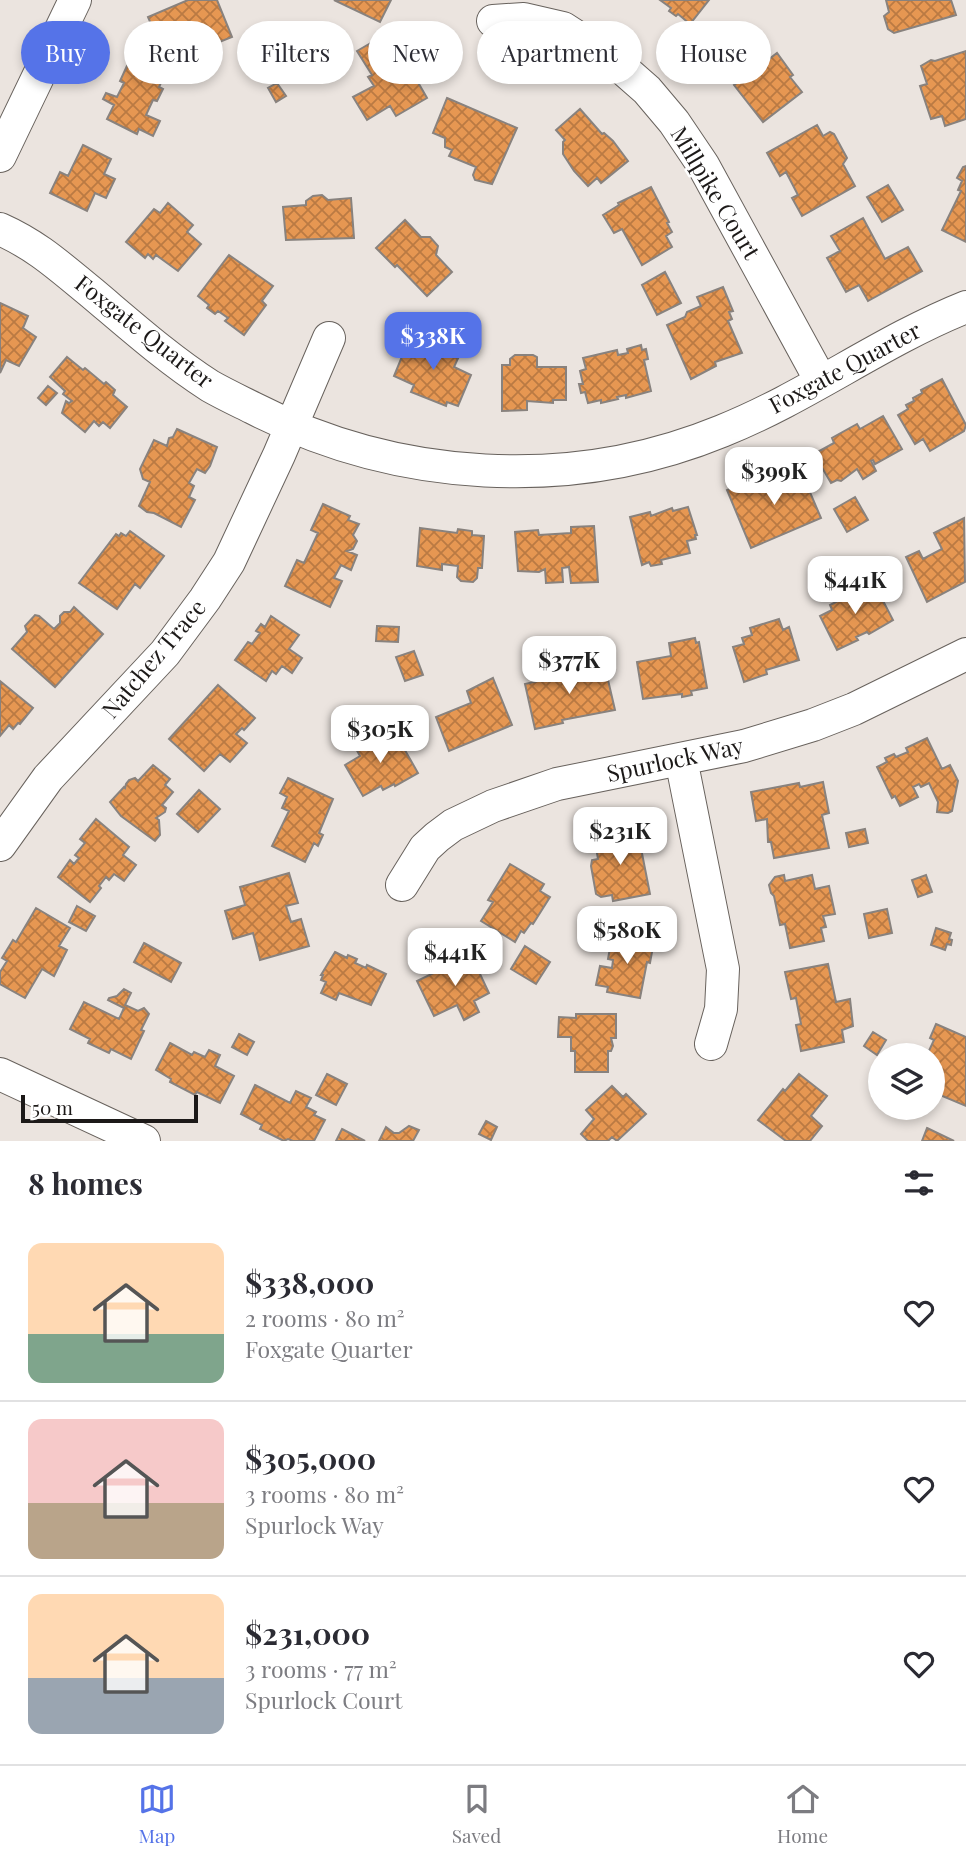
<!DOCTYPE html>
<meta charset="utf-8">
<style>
body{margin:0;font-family:"Playfair Display",serif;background:#f7f7f7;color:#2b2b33;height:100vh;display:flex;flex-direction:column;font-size:26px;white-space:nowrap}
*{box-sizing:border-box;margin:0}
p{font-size:23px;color:#7c7c81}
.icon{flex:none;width:38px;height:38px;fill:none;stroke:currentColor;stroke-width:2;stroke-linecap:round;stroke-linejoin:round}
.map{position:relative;height:1141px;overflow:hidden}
.panel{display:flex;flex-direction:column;background:#fff;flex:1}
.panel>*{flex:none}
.banner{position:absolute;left:21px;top:21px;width:924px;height:63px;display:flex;gap:14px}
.buttons{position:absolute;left:868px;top:1043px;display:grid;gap:14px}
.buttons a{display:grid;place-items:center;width:77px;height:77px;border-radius:50%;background:#fff;box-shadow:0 4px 10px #0003;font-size:35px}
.scale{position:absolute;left:21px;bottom:18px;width:177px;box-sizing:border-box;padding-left:7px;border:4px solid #1c1918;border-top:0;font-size:19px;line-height:24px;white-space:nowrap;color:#1c1918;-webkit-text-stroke:5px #fff;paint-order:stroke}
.price{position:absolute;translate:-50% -60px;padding:0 16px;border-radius:14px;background:#fff;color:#222;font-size:23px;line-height:46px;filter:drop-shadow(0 2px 4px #0008)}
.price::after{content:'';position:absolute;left:50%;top:42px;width:21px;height:16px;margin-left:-10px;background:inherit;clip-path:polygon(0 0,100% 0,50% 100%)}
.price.selected{background:#5573e8;color:#fff}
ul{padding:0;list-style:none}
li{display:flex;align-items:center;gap:21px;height:175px;padding:0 28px}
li+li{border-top:2px solid #e1e1e2}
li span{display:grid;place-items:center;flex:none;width:196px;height:140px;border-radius:14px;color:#555}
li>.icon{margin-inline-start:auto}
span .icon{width:84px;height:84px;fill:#fffc;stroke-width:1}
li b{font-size:30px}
h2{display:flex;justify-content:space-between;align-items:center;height:84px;padding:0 28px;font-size:30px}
.chip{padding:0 24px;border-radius:32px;background:#fff;box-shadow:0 4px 10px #0003;font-size:24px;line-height:63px}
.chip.selected{background:#5573e8;color:#fff}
.dock{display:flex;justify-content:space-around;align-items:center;height:98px;border-top:2px solid #e1e1e2;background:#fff;font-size:19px;color:#7c7c81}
.dock a{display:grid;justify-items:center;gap:4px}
.dock .selected{color:#5573e8}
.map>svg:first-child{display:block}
.building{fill:url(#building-cross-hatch);stroke:#88827e;stroke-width:2}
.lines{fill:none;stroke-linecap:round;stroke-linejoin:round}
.minor-casing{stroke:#68625d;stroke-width:34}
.minor{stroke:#fff;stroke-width:32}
.labels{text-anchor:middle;stroke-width:5;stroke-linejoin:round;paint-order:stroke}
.street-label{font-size:23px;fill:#1c1918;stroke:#fff}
</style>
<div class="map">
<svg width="966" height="1141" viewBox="0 0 966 1141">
<defs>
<pattern id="building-cross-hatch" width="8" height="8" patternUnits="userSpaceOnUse" patternTransform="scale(1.75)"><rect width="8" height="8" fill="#e69752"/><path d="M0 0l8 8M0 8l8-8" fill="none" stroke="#ba7a43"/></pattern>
</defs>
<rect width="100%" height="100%" fill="#ebe4df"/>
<path class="building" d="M188 0H217L232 37 212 45 206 31 162 50 148 17Z
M334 0H391L380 22Z
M660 0H709L690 24 678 14 676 16 669 11 671 8Z
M886 0H951L956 15 894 33 888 29 884 16 889 12Z
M747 27 763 47 756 53 764 63 777 53 793 75 790 77 802 92 763 122 734 85 743 79 718 49Z
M381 37 393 58 401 53 427 98 396 116 390 106 367 120 353 97 374 86 368 77 372 75 357 51Z
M966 51V119L945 126 942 116 931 119 920 86 927 84 921 66 931 60 935 61Z
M131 57 165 74 159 87 163 89 157 101 153 100 146 115 160 121 153 136 139 129 137 134 107 119 114 105 103 99 106 93 117 97 124 83 120 81Z
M277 83 286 96 276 102 268 88Z
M447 98 517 128 492 184 475 180 473 175 476 167 449 156 452 150 445 147V138L433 133Z
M580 109 602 134 604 133 613 141 628 161 601 183 597 178 588 186 574 171 563 154V142L565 140 556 130Z
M817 125 823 136 830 132 834 134 847 158 843 164 855 186 802 216 792 198 798 195 786 172 780 176 767 153Z
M83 145 111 159 104 174 115 179 106 198 95 193 87 211 50 193 60 172 68 176Z
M966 166V242L942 230 961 191 958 190 962 181 957 178 963 167Z
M888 185 903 210 882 222 867 197Z
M651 187 669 222 667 223 672 232 666 236 672 247 642 265 622 229 614 233 603 215 619 205 618 203Z
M322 195 328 200 351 198 354 238 286 240 283 207 306 205V201L313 196Z
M168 203 193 225 187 232 201 244 178 271 156 255 153 259 148 254 145 258 126 242 154 209 160 213Z
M863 218 885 259 908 247 922 271 868 301 859 285 846 292 827 258 840 251 831 236Z
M405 220 421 237H430L438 246 436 255 452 272 427 296 397 265 395 267 376 248Z
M229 255 273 286 262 301 266 305 244 335 225 321 228 318 218 311 215 314 207 308 209 305 198 296Z
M665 272 681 303 657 315 642 285Z
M723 287 733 311 729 312 732 319 728 321 742 353 715 362 716 366 691 379 667 325 685 317 687 312 701 306 697 297Z
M0 303 28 316 23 328 36 337 19 366 6 360 0 373Z
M410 337 431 346 433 342 460 354 454 367 471 375 458 406 447 402 446 406 411 392 414 385 394 376Z
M641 345 642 350 646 349 648 359 644 360 651 391 626 398V395L617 397 618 399 601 403V400L588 403 585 392 581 393 579 384H583L580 371 586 369 583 358 617 350 618 355 628 353 627 349Z
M515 355H533L537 357V367H566V400H553V403L527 401V410L502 411V365H510V359Z
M67 357 83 370 85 368 104 384 106 382 115 390 113 395 127 407 110 428 103 422 99 426 94 421 85 432 62 413 66 401 69 403 72 401 63 394 65 391 50 377Z
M942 379 966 425 964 431 930 451 923 439 915 444 898 415 908 409 906 405 914 401 913 398 922 393 921 390Z
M48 386 57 393 46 405 38 398Z
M883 416 902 449 875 464 873 460 871 461 876 471 863 479 857 469 841 481 837 480 831 483 814 454 834 443 832 438 857 424 860 429Z
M177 429 217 447 210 466 205 473 197 469 189 483 194 486 189 497 195 500 181 527 154 513 147 512 139 506 150 482 143 479 140 469 154 440 167 446 169 438 173 437Z
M800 469 821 518 751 548 727 490 752 480 755 488Z
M855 497 868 520 847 532 834 509Z
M323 504 350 516 348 520 359 524 353 535 357 541 353 549 347 551 357 555 351 570 341 565 334 578 342 581 330 607 285 586 297 560 304 563 318 533 311 530Z
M688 507 697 535H695L696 539 687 541 690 553 661 560 662 564 651 566 649 562 642 565 630 517 650 512 651 516 672 508 673 511Z
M964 518 965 582 927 602 906 557 919 551 923 559 942 549 934 533Z
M594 526 598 582 571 583 569 567 562 568 563 582 546 583 545 569 539 572 518 571 515 532 538 530 539 535 571 533V527Z
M420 528 457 533 458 529 472 531V535L484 536 482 568H478L477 578 473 582 461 581 457 577 458 566 442 564V570L417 566Z
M130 531 164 556 140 588 135 584 117 609 79 583 116 534 119 536 121 533 126 536Z
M854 584 859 596 876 587 893 620 869 634 867 632 856 637 858 640 837 650 820 616 832 610 830 605 840 600 837 593Z
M74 607 103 634 55 687 12 649 27 632 25 626 35 615 39 616 54 629 60 623V616L64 612H70Z
M271 616 299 635 289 649 302 658 292 673 282 666 276 674 272 671 266 681 235 660 248 642 252 644 260 633 256 631 261 624 265 627Z
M779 619 783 630 789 627 799 660 766 670 767 674 744 682 733 647 744 644 742 638 752 635 750 628Z
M377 626 399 627 398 642 376 641Z
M695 638 696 643 699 642 707 688 691 691 692 695 682 697V694L643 699 637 662 671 656 669 643Z
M414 651 423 675 405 681 396 657Z
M605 667 615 710 562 720 563 723 535 729 525 684 552 678 555 671 572 668 578 673Z
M493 678 512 725 449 751 436 717 471 703 467 691Z
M0 681 33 708 20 724 18 723 13 729 9 725 0 736Z
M218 685 255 718 244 730 242 728 236 734 247 743 230 762 220 754 204 771 169 739Z
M393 734 396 739 398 738 418 773 395 786 394 784 383 790 381 786 363 796 345 765 360 756 354 745 368 736 374 745Z
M927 738 942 769 950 765 958 781 952 811 948 813 937 812 938 802 929 783 921 787 919 784 913 787 918 797 900 806 895 796 892 798 877 767 887 762 885 758 894 754 896 757 908 752 906 748Z
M153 765 170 779 165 785 173 792 162 805 166 808 165 812 156 818 159 820 160 835 155 841 121 816 110 802 124 787 125 788 126 784 129 780 135 778 138 781Z
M288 778 333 799 319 833 323 835 318 846 314 843 305 862 272 846 289 811 282 808 287 797 280 793Z
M823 782 829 813 822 815 829 848 774 858 771 842H768L767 819 756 821 751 792 799 783 800 787Z
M199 790 220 809 198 832 177 814Z
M96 819 129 847 123 855 136 865 124 881 114 874 109 880 106 877 99 886 101 888 90 902 58 877 70 860 74 864 79 858 75 855 85 843 80 839Z
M637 828 650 894 613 901 612 895 601 897 596 894 591 866 592 860 598 859 596 847 602 846 600 836Z
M865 829 868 843 849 847 846 833Z
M510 864 544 884 540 891 550 897 533 924 531 923 524 933 521 931 515 942 481 921 493 902 488 900Z
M289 873 298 903 286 906 291 922 301 919 309 946 260 960 253 933 233 939 225 911 245 905 240 887Z
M784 875 785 881 812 875 815 889 829 886 835 914 823 916 826 927 821 928 824 941 790 948 785 924 780 925 774 896 771 893 769 885 775 877Z
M926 875 932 892 918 897 912 880Z
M77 906 95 916 86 931 69 922Z
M36 908 70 928 59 946 67 950 54 976 42 969 25 998 0 984V972L7 961 2 958 13 940 16 942Z
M887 909 892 933 869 938 864 914Z
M936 928 951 933 949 939 952 940 951 945 947 944 945 950 931 945Z
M617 934 654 941 650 963 647 962 640 998 607 992 608 987 596 985 600 966 612 968 613 960 608 959 610 948 614 949Z
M144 943 181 963 171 982 134 962Z
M525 946 550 962 536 984 511 969Z
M335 952 347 958 348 955 357 959 355 963 366 968 367 965 386 974 371 1005 339 993 336 1000 321 993 326 982 321 980 323 975H321Z
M471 955 489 993 474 1001 479 1012 464 1020 457 1005 434 1016 417 981Z
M828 964 836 1002 850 999 853 1026 842 1030 844 1042 801 1051 796 1025 801 1024 796 998 791 999 785 972Z
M124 989 131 993 125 1005 138 1011 144 1008 149 1014 141 1030 144 1031 131 1059 111 1049 109 1053 88 1043 90 1039 70 1029 84 1002 119 1019 124 1008 108 1000 109 998 117 996Z
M576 1014H616V1038H611L613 1046 611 1051H608V1072H575V1051H571V1037H558L559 1017 576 1018Z
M936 1024 966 1037V1106L933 1092V1055H927L934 1040 930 1038Z
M873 1032 886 1040 877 1055 864 1046Z
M239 1034 254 1042 247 1055 232 1047Z
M170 1043 192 1055 194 1052 205 1057 209 1050 220 1055 215 1066 234 1076 220 1103 197 1092 195 1095 170 1082 171 1079 156 1070Z
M327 1074 347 1084 336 1105 316 1095Z
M799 1074 827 1096 811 1116 822 1126 810 1141H786L758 1120 783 1089 785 1091Z
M255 1085 290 1103 296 1091 311 1098 306 1107 316 1112 314 1115 325 1120 314 1141H293L288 1139 284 1141 260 1129 262 1125 241 1114Z
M612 1086 623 1097 626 1094 646 1114 617 1141 612 1137 608 1141H588L581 1134 594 1119 586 1110Z
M486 1121 497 1127 491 1140 479 1134Z
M409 1126 419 1130 413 1141H379L386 1127 394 1133H399Z
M927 1128 954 1141H922Z
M342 1129 365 1141H336Z"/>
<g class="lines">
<g class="minor-casing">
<path id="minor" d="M493 21 524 19 563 28 614 61 647 90 674 122 703 165 821 381
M0 156 75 0
M0 229C38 246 60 267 92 293 130 325 168 359 210 386 224 394 239 401 253 408 397 482 571 493 722 431 807 397 881 341 966 307
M681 759 723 969 721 1009 711 1044
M0 845 48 778 165 653 205 599 229 562 279 455 329 338
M402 885 425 848 437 837 453 825 493 806 557 784 744 746 813 725 854 709 966 654
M0 1074 144 1141"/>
</g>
<use href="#minor" class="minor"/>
</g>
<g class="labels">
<g class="street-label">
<text transform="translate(715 193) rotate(59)" y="8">Millpike Court</text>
<text transform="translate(144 332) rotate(38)" y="8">Foxgate Quarter</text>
<text transform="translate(845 368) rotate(-28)" y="8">Foxgate Quarter</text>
<text transform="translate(154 659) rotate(-50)" y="8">Natchez Trace</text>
<text transform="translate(675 760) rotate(-12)" y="8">Spurlock Way</text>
</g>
</g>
</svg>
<div class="buttons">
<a><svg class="icon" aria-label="layers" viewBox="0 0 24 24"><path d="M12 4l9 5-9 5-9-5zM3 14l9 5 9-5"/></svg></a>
</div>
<div class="scale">50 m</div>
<b class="price selected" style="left:433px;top:372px">$338K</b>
<b class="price" style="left:774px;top:507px">$399K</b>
<b class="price" style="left:855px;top:616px">$441K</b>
<b class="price" style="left:569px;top:696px">$377K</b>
<b class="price" style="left:380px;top:765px">$305K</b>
<b class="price" style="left:620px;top:867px">$231K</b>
<b class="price" style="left:627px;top:966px">$580K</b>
<b class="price" style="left:455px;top:988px">$441K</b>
<div class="banner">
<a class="chip selected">Buy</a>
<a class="chip">Rent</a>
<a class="chip">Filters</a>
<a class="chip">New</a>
<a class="chip">Apartment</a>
<a class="chip">House</a>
</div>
</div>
<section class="panel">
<h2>8 homes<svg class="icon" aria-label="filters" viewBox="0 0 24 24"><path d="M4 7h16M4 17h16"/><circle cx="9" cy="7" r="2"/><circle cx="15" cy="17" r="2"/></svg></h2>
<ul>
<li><span style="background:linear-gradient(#ffd9b3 65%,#7fa58c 0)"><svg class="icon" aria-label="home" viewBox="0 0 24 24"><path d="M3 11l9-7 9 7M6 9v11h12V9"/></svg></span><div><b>$338,000</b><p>2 rooms · 80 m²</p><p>Foxgate Quarter</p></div><svg class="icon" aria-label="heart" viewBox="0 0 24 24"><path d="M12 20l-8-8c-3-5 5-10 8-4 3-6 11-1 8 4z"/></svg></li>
<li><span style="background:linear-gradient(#f6c9c9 60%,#b9a48a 0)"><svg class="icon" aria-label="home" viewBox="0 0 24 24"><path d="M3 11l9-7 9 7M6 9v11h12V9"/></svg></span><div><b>$305,000</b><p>3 rooms · 80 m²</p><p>Spurlock Way</p></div><svg class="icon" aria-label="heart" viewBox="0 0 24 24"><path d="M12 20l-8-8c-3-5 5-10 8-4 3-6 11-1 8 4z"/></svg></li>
<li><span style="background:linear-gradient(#ffd9b3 60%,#9aa5b1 0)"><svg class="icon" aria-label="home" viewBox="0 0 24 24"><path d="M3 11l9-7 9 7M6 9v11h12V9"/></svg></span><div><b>$231,000</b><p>3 rooms · 77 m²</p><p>Spurlock Court</p></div><svg class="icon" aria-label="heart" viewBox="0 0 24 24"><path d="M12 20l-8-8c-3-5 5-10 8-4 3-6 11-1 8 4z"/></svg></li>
</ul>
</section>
<nav class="dock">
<a class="selected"><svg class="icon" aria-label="map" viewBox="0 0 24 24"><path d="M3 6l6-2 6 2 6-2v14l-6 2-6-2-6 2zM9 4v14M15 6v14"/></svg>Map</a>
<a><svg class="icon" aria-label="saved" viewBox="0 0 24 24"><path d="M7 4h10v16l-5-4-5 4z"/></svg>Saved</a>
<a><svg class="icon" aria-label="home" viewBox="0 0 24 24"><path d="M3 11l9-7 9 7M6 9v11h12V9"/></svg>Home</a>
</nav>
